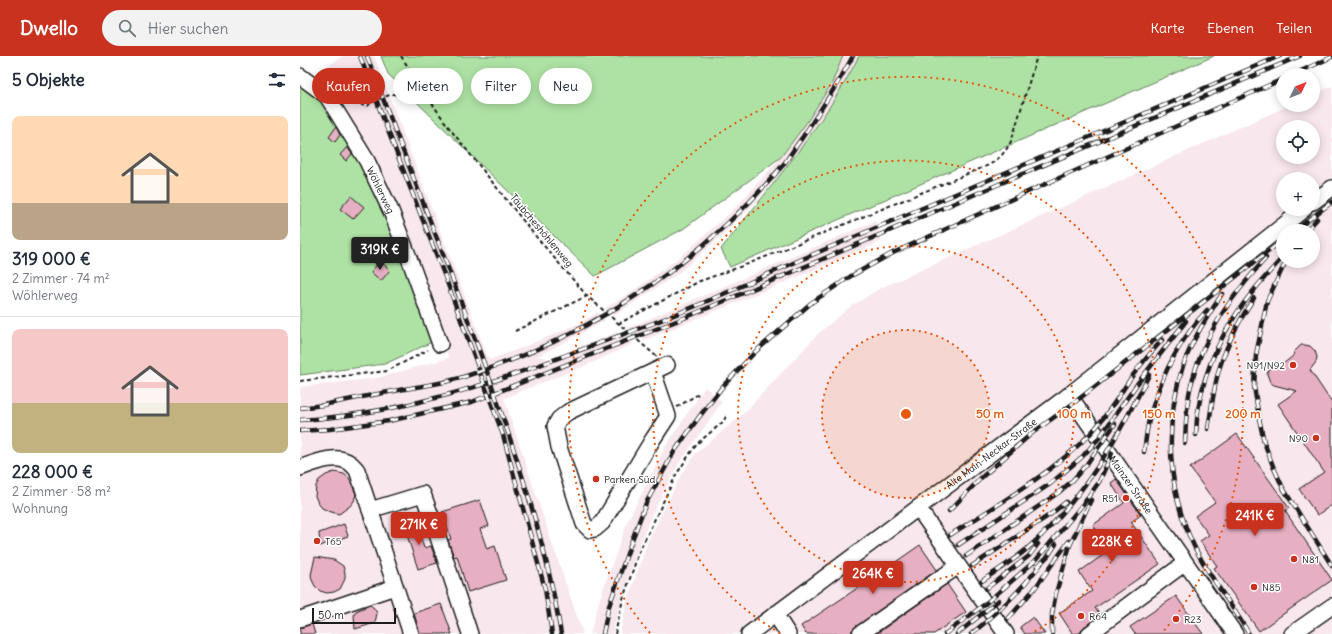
<!DOCTYPE html>
<html lang="de">
<meta charset="utf-8">
<style>
body{margin:0;font-family:Delius,sans-serif;background:#f2f2f3;color:#1f2937;height:100vh;display:flex;flex-direction:column;font-size:15px;white-space:nowrap}
*{box-sizing:border-box;margin:0}
p{font-size:13px;color:#747a83}
.icon{flex:none;width:22px;height:22px;fill:none;stroke:currentColor;stroke-width:2;stroke-linecap:round;stroke-linejoin:round}
.map{position:relative;flex:1;overflow:hidden}
.sheet{display:flex;flex-direction:column;background:#fff;width:300px}
.sheet>*{flex:none}
.hud{position:absolute;left:12px;top:12px;width:380px;height:36px;display:flex;gap:8px}
.needle{width:26px;rotate:47deg}
.tools{position:absolute;left:976px;top:12px;display:grid;gap:8px}
.tools a{display:grid;place-items:center;width:44px;height:44px;border-radius:50%;background:#fff;box-shadow:0 2px 10px #0003;font-size:20px}
.scale{position:absolute;left:12px;bottom:10px;width:84px;box-sizing:border-box;padding-left:4px;border:2px solid #1c1c1c;border-top:0;font-size:11px;line-height:14px;white-space:nowrap;color:#1c1c1c;-webkit-text-stroke:3px #fff;paint-order:stroke}
.price{position:absolute;translate:-50% -34px;padding:0 9px;border-radius:4px;background:#c8321e;color:#fff;font-size:13px;line-height:26px;filter:drop-shadow(0 1px 2px #0008)}
.price::after{content:'';position:absolute;left:50%;top:24px;width:12px;height:9px;margin-left:-6px;background:inherit;clip-path:polygon(0 0,100% 0,50% 100%)}
.price.current{background:#222;color:#fff}
ul{padding:0;list-style:none}
li{display:grid;align-content:center;gap:8px;height:212px;padding:0 12px}
li+li{border-top:1px solid #e0e1e3}
li span{display:grid;place-items:center;height:124px;border-radius:8px;color:#555}
li>.icon{margin-inline-start:auto}
span .icon{width:72px;height:72px;fill:#fffc;stroke-width:1}
li b{font-size:17px}
h2{display:flex;justify-content:space-between;align-items:center;height:48px;padding:0 12px;font-size:17px}
.chip{padding:0 14px;border-radius:18px;background:#fff;box-shadow:0 2px 10px #0003;font-size:14px;line-height:36px}
.chip.current{background:#c8321e;color:#fff}
header{display:flex;align-items:center;gap:24px;box-sizing:border-box;height:56px;padding:0 20px;background:#c8321e;color:#fff}
header strong{font-size:19px}
nav{display:flex;gap:22px;margin-inline-start:auto;font-size:14px}
.search{width:280px;height:36px;background:#f2f2f3;display:flex;align-items:center;gap:10px;box-sizing:border-box;padding:0 14px;border-radius:22px;color:#747a83;font-size:15px}
main{display:flex;flex:1;min-height:0}
.map>svg:first-child{display:block}
.built{fill:#f8e7ed;fill-rule:evenodd}
.green{fill:#aee2a4;stroke:#657f60}
.building{fill:#e7afc3;stroke:#1c1c1c}
.lines{fill:none;stroke-linecap:round;stroke-linejoin:round}
.minor-casing{stroke:#1c1c1c;stroke-width:18}
.path{stroke:#1c1c1c;stroke-width:2;stroke-dasharray:4 3;stroke-linecap:butt}
.minor{stroke:#fff;stroke-width:15}
.rail-casing{stroke:#1c1c1c;stroke-width:4.5}
.rail{stroke:#fff;stroke-width:3;stroke-dasharray:9;stroke-linecap:butt}
.ring{fill:none;stroke:#e8590c;stroke-width:2;stroke-dasharray:2 4}
.poi-dot{fill:#c8321e;stroke:#fff;stroke-width:1.5}
.labels{text-anchor:middle;stroke-width:3;stroke-linejoin:round;paint-order:stroke}
.street-label{font-size:10px;fill:#1c1c1c;stroke:#fff}
.poi-label{font-size:10px;fill:#1c1c1c;stroke:#fff;text-anchor:start}
.centre{fill:#e8590c;stroke:#fff;stroke-width:2}
.ring-label{font-size:12px;text-anchor:middle;font-weight:bold;fill:#e8590c;stroke:#fff;stroke-width:3;stroke-linejoin:round;paint-order:stroke}
</style>
<header>
<strong>Dwello</strong>
<div class="search"><svg class="icon" aria-label="search" viewBox="0 0 24 24"><circle cx="10" cy="10" r="6"/><path d="M15 15l6 6"/></svg>Hier suchen</div>
<nav><a>Karte</a><a>Ebenen</a><a>Teilen</a></nav>
</header>
<main>
<section class="sheet">
<h2>5 Objekte<svg class="icon" aria-label="filters" viewBox="0 0 24 24"><path d="M4 7h16M4 17h16"/><circle cx="9" cy="7" r="2"/><circle cx="15" cy="17" r="2"/></svg></h2>
<ul>
<li><span style="background:linear-gradient(#ffd9b3 70%,#b9a48a 0)"><svg class="icon" aria-label="home" viewBox="0 0 24 24"><path d="M3 11l9-7 9 7M6 9v11h12V9"/></svg></span><div><b>319 000 €</b><p>2 Zimmer · 74 m²</p><p>Wöhlerweg</p></div></li>
<li><span style="background:linear-gradient(#f6c9c9 60%,#c2b280 0)"><svg class="icon" aria-label="home" viewBox="0 0 24 24"><path d="M3 11l9-7 9 7M6 9v11h12V9"/></svg></span><div><b>228 000 €</b><p>2 Zimmer · 58 m²</p><p>Wohnung</p></div></li>
</ul>
</section>
<div class="map">
<svg width="1032" height="578" viewBox="0 0 1032 578">
<rect width="100%" height="100%" fill="#fff"/>
<filter id="ink" filterUnits="userSpaceOnUse"><feTurbulence type="fractalNoise" baseFrequency=".025" numOctaves="2"/><feDisplacementMap in="SourceGraphic" scale="8" xChannelSelector="R" yChannelSelector="G"/><feConvolveMatrix kernelMatrix="1 2 1 2 8 2 1 2 1" color-interpolation-filters="sRGB"/></filter>
<g filter="url(#ink)">
<path class="built" d="M43 0H74L189 304 224 291 280 267 298 256 305 265 238 300 251 303 317 276 333 288 294 306 204 342 250 481 283 578H0V331L77 322 149 302 112 203 6 24Z
M543 0H559L551 15 524 60 490 106 455 147 414 187 376 219 314 260 305 252 332 236 386 196 437 150 481 101 507 66 532 27Z
M1032 30V578H320L327 545 348 485 380 421 395 398 442 359 519 277 550 251 579 233 990 49H1013V39ZM983 71H1013V101H983ZM983 123H1013V153H983ZM983 175H1013V205H983Z
M575 165 582 185 481 228 345 284 328 272Z
M405 331 422 346 378 409 350 462 330 515 312 578H290L300 542 328 464 366 390Z"/>
<path class="green" d="M81 0H543L532 27 507 66 481 101 383 173 295 220 88 18Z
M559 0H914L430 211 421 193C470 131 523 71 559 0Z
M0 20 39 63 81 142 134 285 85 308 0 319Z"/>
<path class="building" d="M36 71 40 79 35 86 29 81Z
M47 91 52 98 46 105 40 99Z
M51 140 64 151 53 163 40 153Z
M80 205 90 214 81 225 71 216Z
M1001 289H1005L1010 290 1015 295 1017 301 1016 306 1010 314 1032 347V449L1017 459 999 433 1024 416 978 348 997 335 974 329 970 326 967 318 971 310 975 307 983 308 993 300 994 296Z
M937 378 989 452 985 455 1032 524 959 575 914 512 917 510 900 485 909 479 895 460 915 446 890 412Z
M34 416 44 418 49 422 56 438 54 445 50 450 39 458 28 455 22 452 18 447 15 440 16 430 19 424 26 419Z
M816 423 841 459 831 466 860 508 795 552 800 559 784 571 780 577 773 578 759 557 792 535 779 516 810 494 793 469 824 447 811 427Z
M180 444 189 470 180 473 187 493 195 490 206 524 168 536 157 500 154 501 148 484 151 483 142 456Z
M115 463 124 492 131 490 137 507 118 513 103 467Z
M44 468 48 480 20 490 19 477Z
M620 489 637 514 555 571 552 574 551 578H506L501 570 577 519Z
M15 501 34 504 43 510 45 517V523L40 533 34 536 27 537 20 535 15 530 12 524 11 519Z
M647 528 666 556 651 566 634 578H576Z
M876 540 903 578H835L830 571Z
M141 548 152 578H120L114 557Z
M70 549 74 552 77 557 75 567 55 573 54 559 56 555Z
M733 561 745 578H725L720 571Z
M12 568 15 578H0V572Z"/>
<g class="lines">
<g class="minor-casing">
<g id="minor">
<path id="s1" d="M0 20 27 40 67 105 91 155 108 199 140 288"/>
<path d="M1013 146 1032 132"/>
<path d="M353 316 368 360 353 383 302 467 295 473 290 474 284 468 259 391 255 370 259 363 268 356 367 309"/>
<path id="s2" d="M769 339 935 578"/>
<path d="M0 412C14 407 36 397 50 407 53 409 55 412 57 414L111 578"/>
<path d="M618 452 706 578"/>
<path d="M70 454 123 438 133 466 170 578"/>
<path d="M475 558 488 578"/>
<path d="M0 563 95 531"/>
<path id="s3" d="M449 578 769 339 1004 153"/>
<path d="M560 578 658 510"/>
<path d="M789 578 885 507"/>
<path d="M992 578 1032 550"/>
</g>
</g>
<path class="path" d="M101 0 122 33 150 73 233 177 287 240 357 301
M47 47 68 50 71 46 92 38 103 39 122 33
M318 268 400 225 448 208 689 109C701 101 706 96 712 83L737 0
M215 275 287 240
M0 325 87 315 128 294
M377 351 400 337
M315 578 323 543 339 496 376 419 393 393 399 386 423 366 427 359"/>
<use href="#minor" class="minor"/>
<g class="rail-casing">
<path id="rail" d="M60 0 83 62 147 226 203 379 245 533 252 578
M67 0C107 108 151 215 190 324 219 407 247 491 261 578
M992 19 1032 1
M994 175 1032 146
M1006 175 1017 163
M986 205 967 245 956 299 954 330 959 362 964 386 973 410 983 432 1032 510
M922 238C907 261 892 284 883 310 864 368 867 435 894 490 909 521 932 548 949 578
M0 352 23 349C52 343 81 337 111 332 127 329 144 327 160 322 285 284 399 209 483 109 490 100 495 91 502 82 520 55 538 28 553 0
M0 364C95 358 181 332 269 298 310 283 351 269 391 252 445 229 498 204 552 182L980 0
M908 373C911 356 913 338 917 321 924 293 938 266 954 242
M0 375 30 373 89 365 172 346 389 260 1000 0
M896 379C897 340 910 301 930 268 944 244 964 222 983 201
M885 387C886 367 886 348 891 329 904 277 931 241 966 202
M844 396C846 383 847 368 851 356 862 319 881 282 907 254
M649 455 682 421 731 378 775 346 983 184
M650 479C697 449 751 418 790 378 807 360 819 339 833 319 842 307 852 295 862 284
M658 489 750 428 782 401 799 382 837 328 886 265
M666 500 758 437 772 425 786 409 815 368
M672 510 751 458 766 446
M737 511 748 500 756 488
M682 525C697 514 715 504 729 491 784 442 816 384 849 319
M687 532 729 500 738 488
M708 563 735 532 769 485
M303 578 308 553 329 492 346 447 374 396 399 361 423 330 455 296 511 247 551 220 593 197 723 138 983 23
M645 578 685 548 736 504 784 447 799 426 812 397
M657 578 699 544
M671 578C698 557 721 534 741 508
M752 578V558L756 537 770 489 791 444"/>
</g>
<use href="#rail" class="rail"/>
</g>
</g>
<circle cx="606" cy="358" r="84" fill="#e8590c" fill-opacity=".12"/>
<g class="ring">
<circle cx="606" cy="358" r="84"/>
<circle cx="606" cy="358" r="168"/>
<path d="M480 577A253 253 0 1 1 732 577"/>
<path d="M350 577A337 337 0 1 1 862 577"/>
</g>
<g class="poi-dot">
<circle cx="993" cy="309" r="4"/>
<circle cx="1016" cy="382" r="4"/>
<circle cx="296" cy="423" r="4"/>
<circle cx="826" cy="442" r="4"/>
<circle cx="17" cy="485" r="4"/>
<circle cx="994" cy="503" r="4"/>
<circle cx="954" cy="531" r="4"/>
<circle cx="781" cy="560" r="4"/>
<circle cx="876" cy="563" r="4"/>
</g>
<g class="labels">
<g class="street-label">
<text dy="4" stroke="none"><textPath href="#s1" startOffset="142">Wöhlerweg</textPath></text>
<text transform="translate(242 174) rotate(50)" y="4">Täubcheshöhlenweg</text>
<text dy="4" stroke="none"><textPath href="#s3" startOffset="302">Alte Main-Neckar-Straße</textPath></text>
<text dy="4" stroke="none"><textPath href="#s2" startOffset="109">Mainzer Straße</textPath></text>
</g>
<g class="poi-label">
<text x="985" y="313" text-anchor="end">N91/N92</text>
<text x="1008" y="386" text-anchor="end">N90</text>
<text x="304" y="427">Parken Süd</text>
<text x="818" y="446" text-anchor="end">R51</text>
<text x="25" y="489">T65</text>
<text x="1002" y="507">N81</text>
<text x="962" y="535">N85</text>
<text x="789" y="564">R64</text>
<text x="884" y="567">R23</text>
</g>
</g>
<circle cx="606" cy="358" r="6" class="centre"/>
<g class="ring-label">
<text x="690" y="362">50 m</text>
<text x="774" y="362">100 m</text>
<text x="859" y="362">150 m</text>
<text x="943" y="362">200 m</text>
</g>
</svg>
<div class="tools">
<a><svg class="needle" viewBox="-14 -14 28 28"><path d="M0-13l5 13h-10z" fill="#e53935"/><path d="M0 13l5-13h-10z" fill="#747a83"/></svg></a>
<a><svg class="icon" aria-label="locate" viewBox="0 0 24 24"><circle cx="12" cy="12" r="6"/><path d="M12 2v4M12 18v4M2 12h4M18 12h4"/></svg></a>
<a>+</a>
<a>−</a>
</div>
<div class="scale">50 m</div>
<b class="price current" style="left:80px;top:215px">319K €</b>
<b class="price" style="left:955px;top:481px">241K €</b>
<b class="price" style="left:119px;top:490px">271K €</b>
<b class="price" style="left:812px;top:507px">228K €</b>
<b class="price" style="left:573px;top:539px">264K €</b>
<div class="hud">
<a class="chip current">Kaufen</a>
<a class="chip">Mieten</a>
<a class="chip">Filter</a>
<a class="chip">Neu</a>
</div>
</div>
</main>
